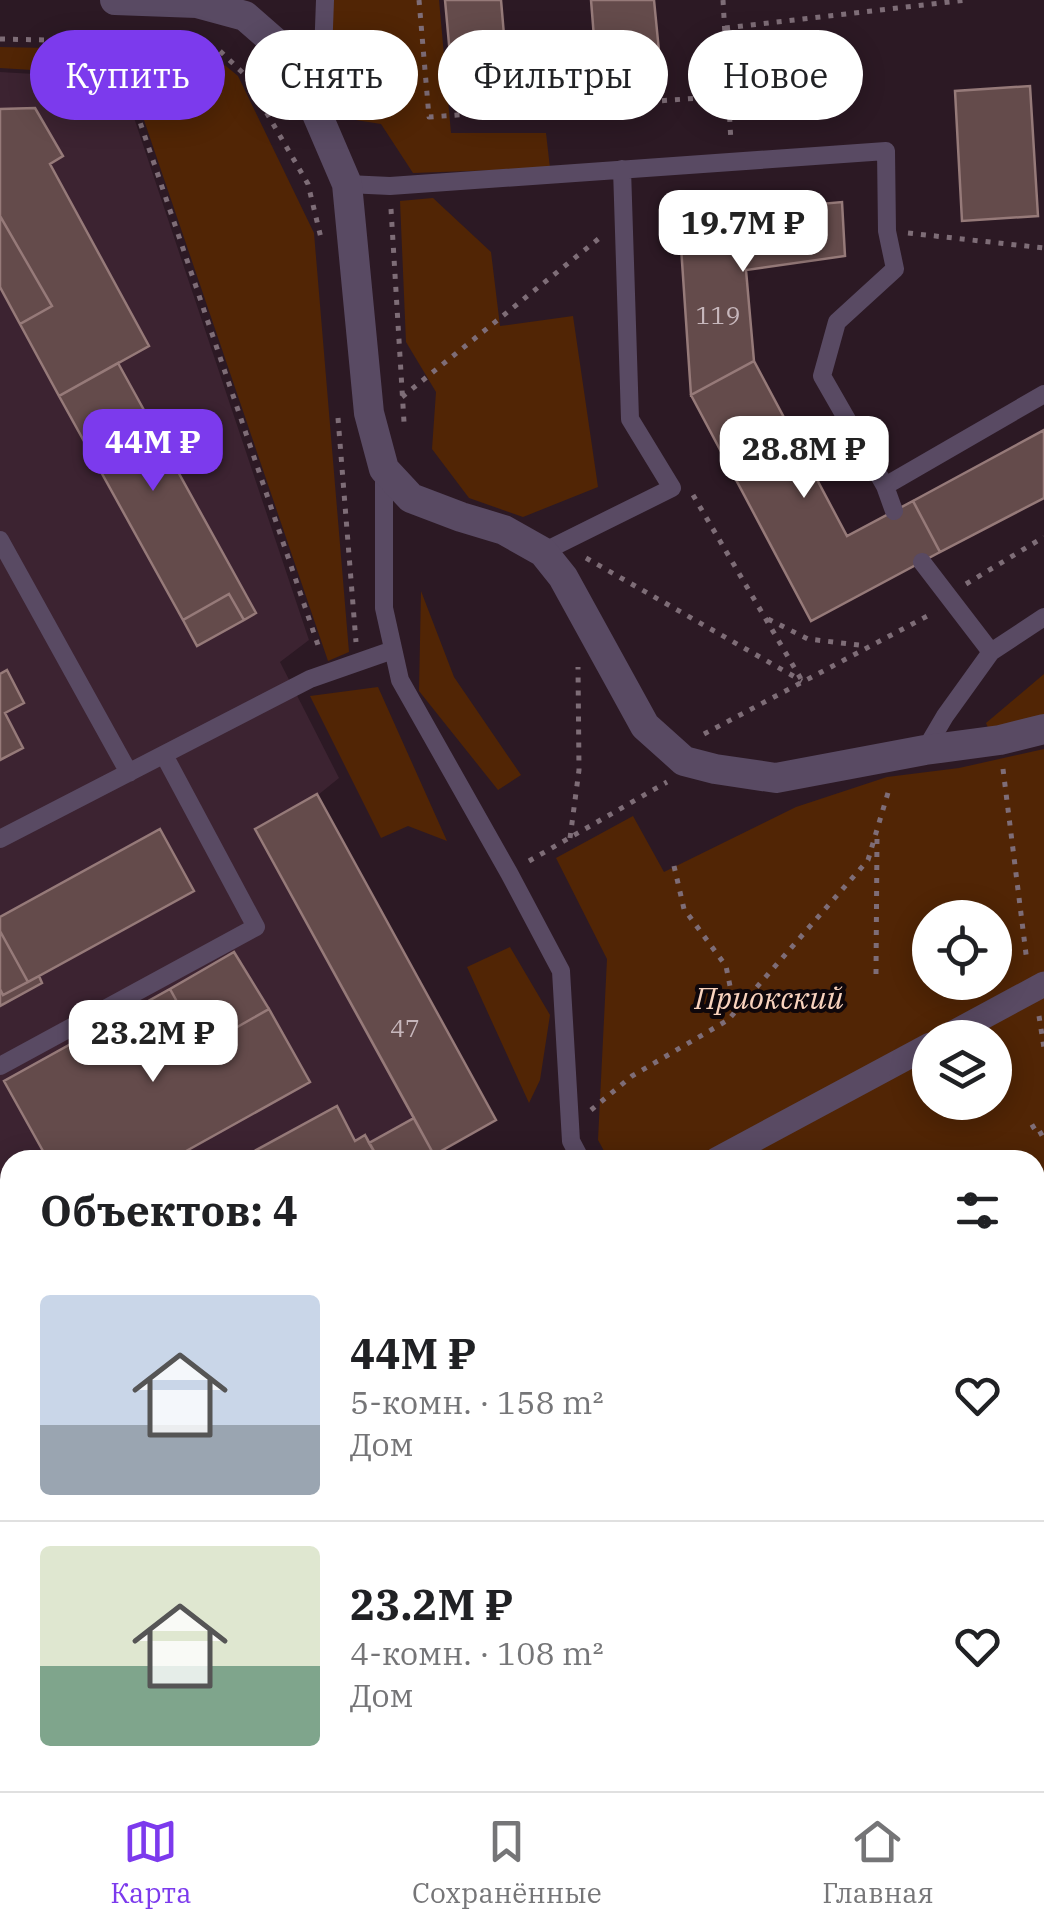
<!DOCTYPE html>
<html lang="ru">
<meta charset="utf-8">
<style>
body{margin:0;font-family:"IBM Plex Serif",serif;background:#f6f6f6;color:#202124;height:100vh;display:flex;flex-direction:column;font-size:38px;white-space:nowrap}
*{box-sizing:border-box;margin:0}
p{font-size:32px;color:#757577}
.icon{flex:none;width:55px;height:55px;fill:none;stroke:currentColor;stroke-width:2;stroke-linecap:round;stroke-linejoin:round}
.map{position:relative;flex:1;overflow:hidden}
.sheet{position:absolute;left:0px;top:1150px;width:1045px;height:642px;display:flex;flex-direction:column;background:#fff;border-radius:30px 30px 0 0;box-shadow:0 5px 25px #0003}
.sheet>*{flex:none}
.hud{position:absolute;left:30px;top:30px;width:985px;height:90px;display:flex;gap:20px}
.controls{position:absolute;left:912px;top:900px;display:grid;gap:20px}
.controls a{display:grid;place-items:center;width:100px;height:100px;border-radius:50%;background:#fff;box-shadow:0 5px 25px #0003;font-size:50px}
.price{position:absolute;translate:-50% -85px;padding:0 22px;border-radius:20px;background:#fff;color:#222;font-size:32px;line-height:65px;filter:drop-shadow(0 2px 5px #0008)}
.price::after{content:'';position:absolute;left:50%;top:60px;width:30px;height:22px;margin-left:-15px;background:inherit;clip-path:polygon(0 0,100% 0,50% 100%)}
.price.active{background:#7c3aed;color:#fff}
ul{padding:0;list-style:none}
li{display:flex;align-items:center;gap:30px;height:250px;padding:0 40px}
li+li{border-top:2px solid #e0e0e0}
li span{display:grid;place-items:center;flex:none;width:280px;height:200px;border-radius:10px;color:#555}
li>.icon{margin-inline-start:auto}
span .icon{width:120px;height:120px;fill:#fffc;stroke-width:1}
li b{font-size:42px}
h2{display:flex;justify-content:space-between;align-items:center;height:120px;padding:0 40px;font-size:42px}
.tag{padding:0 35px;border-radius:45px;background:#fff;box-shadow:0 5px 25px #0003;font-size:35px;line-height:90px}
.tag.active{background:#7c3aed;color:#fff}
.dock{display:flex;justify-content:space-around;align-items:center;height:140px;border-top:2px solid #e0e0e0;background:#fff;font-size:28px;color:#757577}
.dock a{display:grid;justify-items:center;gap:5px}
.dock .active{color:#7c3aed}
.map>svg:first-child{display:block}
.built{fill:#3c2331}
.green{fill:#512505;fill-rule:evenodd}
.building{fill:#644b4b;stroke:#967a79;stroke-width:2.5}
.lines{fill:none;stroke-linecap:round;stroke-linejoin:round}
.path{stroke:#7e6d77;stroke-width:5;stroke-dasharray:5 8;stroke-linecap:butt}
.service{stroke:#594a63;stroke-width:18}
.pedestrian{stroke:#594a63;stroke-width:25}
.minor{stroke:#594a63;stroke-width:30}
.labels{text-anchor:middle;stroke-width:8;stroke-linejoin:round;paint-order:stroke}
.number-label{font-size:25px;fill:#c7b7bc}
.park-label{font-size:30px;font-style:italic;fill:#f9d3be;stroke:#0f070b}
</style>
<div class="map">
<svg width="1044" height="1791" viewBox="0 0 1044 1791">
<rect width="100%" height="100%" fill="#2c1924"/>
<path class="built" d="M0 72 121 79 309 640 280 662 339 778 318 795 496 1120 425 1160H10V1782H574L578 1791H0Z"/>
<path class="green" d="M321 0H439L451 133H546L550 168 413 173 381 124 343 118Z
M0 47 98 49 112 75 0 68Z
M111 47 215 57 238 76 314 233 349 652 328 661 129 76Z
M433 198 491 252 500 326 573 316 598 487 523 517 469 498 432 449 436 392 406 342 400 201Z
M421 591 454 677 521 775 498 790 419 691Z
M1044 674V716L989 730 986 723Z
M378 687 447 841 408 826 381 838 310 696Z
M1044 749V1791H944L940 1783 1035 1782V1160H609L598 1140 607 959 556 858 633 816 664 872 796 807 887 777 959 768ZM930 918H995V982H930ZM930 1038H995V1102H930Z
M510 947 550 1015 540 1080 529 1103 467 967Z
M591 1783H835L819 1791H596Z"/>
<path class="building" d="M445 0H501L509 94 454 99Z
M591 0H654L662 82 598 88Z
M1030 86 1038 216 962 221 955 91Z
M35 108 63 156 50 164 149 346 59 396 20 324 52 306 0 216V109Z
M842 202 845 256 746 270 754 361 691 395 679 217Z
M0 216 52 306 20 324 0 287Z
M754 361 847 536 913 501 940 552 811 621 691 395Z
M118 363 256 613 244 620 229 594 183 620 59 396Z
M1044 430V498L940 552 913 501Z
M229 594 244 620 197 646 183 620Z
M7 670 24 703 5 713 23 748 0 760V674Z
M317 794 496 1120 425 1160H238L337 1106 355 1141 365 1135 369 1143 414 1118 255 829Z
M317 794 496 1120 434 1155 255 829Z
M160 829 194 891 28 982 0 931V917Z
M0 931 28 982 3 995 0 989Z
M234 952 269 1009 202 1047 170 989Z
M39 976 42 983 0 1006V989L3 995Z
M170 989 202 1047 269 1009 310 1082 170 1160H48L4 1081Z
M337 1106 355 1141 365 1135 379 1160H238Z
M414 1118 434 1155 425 1160H379L369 1143Z
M10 1283V1330L0 1335V1289Z
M10 1283V1330L0 1335V1289Z
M0 1355 10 1373V1541L0 1522Z
M0 1355 10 1373V1541L0 1522Z
M142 1782H234L239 1791H147Z
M142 1782H184L169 1791H147Z
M184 1782H234L239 1791H169Z
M372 1782H574L578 1791H377Z
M372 1782H490L475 1791H377Z
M490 1782H574L578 1791H475Z"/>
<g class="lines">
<path class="path" d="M419 0 429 117 728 96
M723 0 731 142
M725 28 967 0
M0 39 182 43 220 51 244 74 308 184 321 238
M101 42 125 78 320 651
M391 209 404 422
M908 233 1044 248
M402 397 602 236
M338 418 356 642
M693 495 801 679
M586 558 802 681
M966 584 1044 537
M768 619 808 639 867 646
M704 734 933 613
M1003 769 1027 962
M570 838 579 770 578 667
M529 861 667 782
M674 866 684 909 726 966 735 1011
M876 974 877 839
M1039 1016 1044 1048
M591 1110 632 1076 728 1020 868 860 890 786
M1031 1128 1036 1125 1044 1139
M862 1160 863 1159
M1035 1383 1044 1379
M1035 1409 1044 1424
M625 1782 629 1791
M735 1791 750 1782"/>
<path class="service" d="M321 110 325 0
M347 184 390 186 886 151 887 231 895 269 837 322 822 376 885 486 1044 394
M384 470V608L400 680 509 873 561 971 571 1141 581 1160
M885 486 894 511
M0 540 129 773
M543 552 672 488 630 419 622 169
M922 562 991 652 945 716 925 750
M991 652 1044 617
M0 839 310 679 393 650
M0 1066 256 927 164 755
M0 1737 10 1755
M25 1782 30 1791
M909 1782 913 1791"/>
<path class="pedestrian" d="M944 1038 1044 984
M716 1160 930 1045"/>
<path class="minor" d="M115 0 197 3 245 16 293 58 347 184 369 413 384 469 411 498 461 517 504 530 543 552 563 577 645 726 684 761 715 769 776 778 925 750 1000 740 1044 729"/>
</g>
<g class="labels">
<g class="number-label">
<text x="718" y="324">119</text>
<text x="405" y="1037">47</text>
</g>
<g class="park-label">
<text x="769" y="1009">Приокский</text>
</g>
</g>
</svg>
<div class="controls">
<a><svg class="icon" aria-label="locate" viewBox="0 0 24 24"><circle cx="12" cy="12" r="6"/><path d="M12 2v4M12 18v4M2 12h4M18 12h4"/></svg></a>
<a><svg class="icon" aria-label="layers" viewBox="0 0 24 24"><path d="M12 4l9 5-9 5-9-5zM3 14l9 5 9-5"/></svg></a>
</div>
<b class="price" style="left:743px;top:275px">19.7M ₽</b>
<b class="price active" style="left:153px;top:494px">44M ₽</b>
<b class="price" style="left:804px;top:501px">28.8M ₽</b>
<b class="price" style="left:153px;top:1085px">23.2M ₽</b>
<div class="hud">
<a class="tag active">Купить</a>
<a class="tag">Снять</a>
<a class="tag">Фильтры</a>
<a class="tag">Новое</a>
</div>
<section class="sheet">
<h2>Объектов: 4<svg class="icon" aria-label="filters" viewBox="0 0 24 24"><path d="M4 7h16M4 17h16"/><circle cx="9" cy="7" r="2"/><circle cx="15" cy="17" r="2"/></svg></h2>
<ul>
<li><span style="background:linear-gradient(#c9d6e8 65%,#9aa5b1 0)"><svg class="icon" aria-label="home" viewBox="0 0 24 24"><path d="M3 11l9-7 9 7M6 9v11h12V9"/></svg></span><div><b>44M ₽</b><p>5-комн. · 158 m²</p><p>Дом</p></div><svg class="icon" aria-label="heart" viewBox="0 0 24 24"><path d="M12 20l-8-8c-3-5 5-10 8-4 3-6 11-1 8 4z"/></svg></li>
<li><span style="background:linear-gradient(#dfe7d0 60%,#7fa58c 0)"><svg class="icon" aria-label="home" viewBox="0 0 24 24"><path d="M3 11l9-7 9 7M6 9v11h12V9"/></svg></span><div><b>23.2M ₽</b><p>4-комн. · 108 m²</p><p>Дом</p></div><svg class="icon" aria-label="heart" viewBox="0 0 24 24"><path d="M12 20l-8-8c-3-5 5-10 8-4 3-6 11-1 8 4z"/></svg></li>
</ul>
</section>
</div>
<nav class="dock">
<a class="active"><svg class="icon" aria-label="map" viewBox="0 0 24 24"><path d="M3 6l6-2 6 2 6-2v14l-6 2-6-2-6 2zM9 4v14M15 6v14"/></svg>Карта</a>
<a><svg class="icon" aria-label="saved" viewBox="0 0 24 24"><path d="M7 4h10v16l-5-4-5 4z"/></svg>Сохранённые</a>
<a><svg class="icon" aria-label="home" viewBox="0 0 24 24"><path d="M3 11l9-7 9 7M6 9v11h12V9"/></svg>Главная</a>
</nav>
